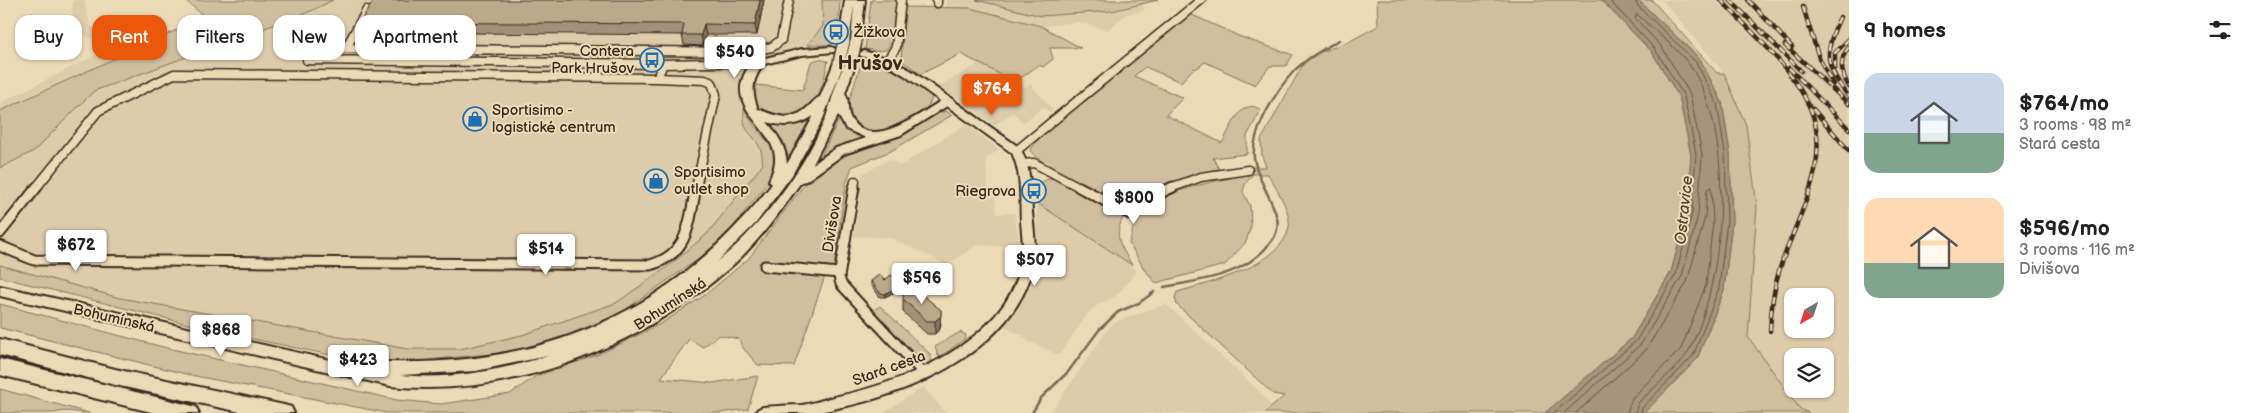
<!DOCTYPE html>
<meta charset="utf-8">
<style>
body{margin:0;font-family:"Balsamiq Sans",sans-serif;background:#f2f2f2;color:#202124;height:100vh;display:flex;flex-direction:column;font-size:19px;white-space:nowrap}
*{box-sizing:border-box;margin:0}
p{font-size:16px;color:#757577}
.icon{flex:none;width:28px;height:28px;fill:none;stroke:currentColor;stroke-width:2;stroke-linecap:round;stroke-linejoin:round}
.map{position:relative;flex:1;overflow:hidden}
.details{display:flex;flex-direction:column;background:#fff;width:400px}
.details>*{flex:none}
.banner{position:absolute;left:15px;top:15px;width:475px;height:45px;display:flex;gap:10px}
.needle{width:32px;rotate:219deg}
.buttons{position:absolute;left:1784px;top:288px;display:grid;gap:10px}
.buttons a{display:grid;place-items:center;width:50px;height:50px;border-radius:10px;background:#fff;box-shadow:0 1px 4px #0004;font-size:25px}
.price{position:absolute;translate:-50% -42px;padding:0 11px;border-radius:5px;background:#fff;color:#222;font-size:16px;line-height:32px;filter:drop-shadow(0 1px 2px #0008)}
.price::after{content:'';position:absolute;left:50%;top:30px;width:15px;height:11px;margin-left:-8px;background:inherit;clip-path:polygon(0 0,100% 0,50% 100%)}
.price.current{background:#ea580c;color:#fff}
ul{padding:0;list-style:none}
li{display:flex;align-items:center;gap:15px;height:125px;padding:0 15px}
li span{display:grid;place-items:center;flex:none;width:140px;height:100px;border-radius:15px;color:#555}
li>.icon{margin-inline-start:auto}
span .icon{width:60px;height:60px;fill:#fffc;stroke-width:1}
li b{font-size:21px}
h2{display:flex;justify-content:space-between;align-items:center;height:60px;padding:0 15px;font-size:21px}
.chip{padding:0 18px;border-radius:15px;background:#fff;box-shadow:0 1px 4px #0004;font-size:18px;line-height:45px}
.chip.current{background:#ea580c;color:#fff}
main{display:flex;flex:1;min-height:0}
.map>svg:first-child{display:block}
.built{fill:#ddcbaa;fill-rule:evenodd}
.green{fill:#d0be9e;stroke:#86745e}
.water{fill:#a6947b;stroke:#7b6a56}
.lines{fill:none;stroke-linecap:round;stroke-linejoin:round}
.shore{stroke:#665443;stroke-width:1}
.stream{stroke:#7b6a56;stroke-width:2.5}
.minor-far1-casing{stroke:#3b2a1e;stroke-width:11}
.minor-casing{stroke:#3b2a1e;stroke-width:13}
.tertiary-casing{stroke:#3b2a1e;stroke-width:4}
.secondary-casing{stroke:#3b2a1e;stroke-width:4}
.motorway-casing{stroke:#3b2a1e;stroke-width:4}
.minor-far1{stroke:#ecdab7;stroke-width:8}
.minor{stroke:#ecdab7;stroke-width:9}
.tertiary{fill:#ecdab7;fill-rule:evenodd}
.secondary{fill:#ecdab7;fill-rule:evenodd}
.motorway{fill:#ecdab7;fill-rule:evenodd}
.rail-casing{stroke:#3b2a1e;stroke-width:4.5}
.rail{stroke:#ecdab7;stroke-width:2.5;stroke-dasharray:7;stroke-linecap:butt}
.secondary-bridge-casing{stroke:#3b2a1e;stroke-width:14;stroke-linecap:butt}
.secondary-bridge{stroke:#ecdab7;stroke-width:11}
.wall{fill:#a19178;stroke:#3b2a1e}
.shaded-wall{fill:#837662;stroke:#3b2a1e}
.building{fill:#bba98c;stroke:#3b2a1e}
.labels{text-anchor:middle;stroke-width:4;stroke-linejoin:round;paint-order:stroke}
.poi-label{font-size:15px;fill:#3b2a1e;stroke:#ecdab7;text-anchor:start}
.street-label{font-size:15px;fill:#3b2a1e;stroke:#ecdab7}
.water-label{font-size:16px;font-style:italic;fill:#564435;stroke:#ecdab7}
.district-label{font-size:20px;font-weight:bold;fill:#3b2a1e;stroke:#ecdab7}
</style>
<main>
<div class="map">
<svg width="1849" height="413" viewBox="0 0 1849 413">
<rect width="100%" height="100%" fill="#ecdab7"/>
<filter id="ink" filterUnits="userSpaceOnUse"><feTurbulence type="fractalNoise" baseFrequency=".02" numOctaves="2"/><feDisplacementMap in="SourceGraphic" scale="10" xChannelSelector="R" yChannelSelector="G"/><feConvolveMatrix kernelMatrix="1 2 1 2 8 2 1 2 1" color-interpolation-filters="sRGB"/></filter>
<g filter="url(#ink)">
<path class="built" d="M73 0H84L90 26 107 36 140 45 0 111V103L102 52 104 46 83 34 76 27 72 11Z
M333 0H822L823 26 807 45 780 52 754 62 741 77 743 121 747 132 759 148 763 164 707 234 666 268 617 303 522 335 460 349H408L120 298 0 265V168L34 151 94 91 311 11Z
M946 0H976L1041 16 1112 11 1143 4 1145 10 1127 14 1107 30 1078 22 1041 26 970 8H946Z
M1662 0H1849V413H1809L1800 409 1748 337 1757 206 1746 125 1724 73ZM1792 296H1825V329H1792ZM1792 356H1825V389H1792Z
M980 63 1026 88 1030 84 1053 110 1050 113 1043 107 1023 123 1013 112 995 125 939 86Z
M966 124 999 150 986 158 989 196 995 198 997 214 1014 213 1020 247 977 245 947 265 891 238 854 236 862 174 890 159 900 166Z
M1037 203 1132 265 1137 272 1115 297 1099 304 1089 312 1059 355 1027 341 1029 339 1001 325 1030 287 1037 271Z
M1166 304 1259 391 1273 408 1265 413H1048L1053 409 1110 326 1120 320Z
M923 387 946 413H883Z"/>
<path class="green" d="M185 0H333L311 11 94 91 34 151 0 168V111L205 17Z
M822 0H840L839 17 832 45H807L823 26Z
M871 0H896L892 41 886 50 877 51 865 49Z
M976 0H1158L1112 11 1041 16Z
M1377 0H1601L1652 52 1679 97 1691 155 1687 213 1671 272 1632 338 1545 413H1265L1284 396 1273 394 1177 305 1175 298 1177 292C1209 283 1282 266 1289 227 1291 210 1276 189 1268 174H1253L1245 184 1243 192 1250 206 1251 226 1246 242 1225 265 1156 283 1144 269 1129 243C1132 235 1133 224 1137 217 1152 191 1224 179 1253 174L1251 167H1266L1262 156 1261 140 1305 61 1311 56 1350 41 1378 26Z
M1638 0H1652L1717 73H1724L1746 125 1757 206 1748 337 1800 409 1809 413H1644L1697 359 1724 290 1732 222 1730 153 1722 102 1700 59Z
M905 7 970 8 1041 26 1081 48H1050L1053 59 1043 67 1039 65 1015 82 961 54 921 74 901 60Z
M1190 14 1241 37 1293 55 1286 66H1270L1255 85 1205 62 1196 69 1194 68 1181 82 1145 67 1134 76 1183 98 1166 115 1222 143C1230 131 1241 95 1261 110L1247 136V154L1213 158 1219 169C1185 176 1156 186 1130 209L1050 168 1030 151 1036 141Z
M818 59 828 61C824 79 821 98 807 111 796 122 767 120 757 107 752 100 754 93 756 85L803 90 811 62Z
M862 61C882 61 923 80 932 98 926 120 875 144 856 127 851 123 849 115 846 110Z
M744 108 753 124 775 151V168L768 183 727 234 700 258 619 314 564 336 512 352 404 362 340 357 224 333 0 277V265L120 298 408 349H460L522 335 616 303 666 268 707 234 763 164C762 159 762 153 760 148 751 130 742 134 744 108Z
M946 111 952 115 891 151 852 167 846 184 834 267 769 262 761 269 825 276 794 366 758 365 743 348 739 339 719 335 703 347 689 339 661 378 712 383 758 376 748 409 720 413H387L190 375 0 328V304L163 347 397 400 441 404 510 394 536 376 600 354 662 323 705 295 748 259 807 181 823 166 843 155 905 134 938 113Z
M809 120 791 154 788 156 783 141 768 123 787 125Z
M841 120 853 133 870 138 820 158 838 121Z
M1056 176 1124 215C1113 238 1120 244 1132 265L1037 203 1034 185Z
M880 306 930 354 932 361 927 363 922 361 872 311Z
M960 332 966 335 965 339 941 356H938L935 347Z
M0 390V389L89 413C78 413 65 409 55 413H0Z"/>
<path class="water" d="M1601 0H1638L1700 59 1722 102 1730 153 1732 222 1724 290 1697 359 1644 413H1545L1632 338 1671 272 1687 213 1691 155 1679 97 1652 52Z"/>
<g class="lines">
<path class="shore" d="M1636 0 1637 5 1696 62 1717 104 1725 153 1727 221 1719 288 1693 356 1642 408 1641 413
M1554 413 1636 341 1676 274 1692 213 1696 154 1684 96 1655 49 1609 0
M1564 413 1641 344 1682 276 1698 215 1702 154 1690 94 1661 46 1635 18 1637 14C1652 29 1680 50 1691 67 1736 133 1726 283 1688 352 1682 364 1650 391 1638 403L1635 413
M1576 413 1646 350 1687 282 1705 217 1707 189 1711 187 1713 221 1706 285 1681 349 1632 398 1627 413"/>
<path class="stream" d="M1164 287C1202 280 1245 276 1270 243 1276 237 1279 227 1277 218 1272 197 1257 180 1254 158 1251 131 1277 89 1295 70 1308 57 1324 49 1339 40
M1032 413 1041 398 1068 372 1099 330 1118 312 1139 303 1154 292"/>
<g class="minor-far1-casing">
<path id="minor-far1" d="M937 0V3
M367 10 346 48 747 52 772 47 781 40 789 0
M330 59 323 57 324 52 334 48H346
M307 60 663 64 760 62
M887 61 896 47 901 0
M663 64 657 78 705 80 712 83 716 95 696 188
M1016 151 1201 0
M1021 164 1034 163 1081 188
M36 188 98 111 174 74 657 78
M854 188 855 181
M1170 188 1201 177 1248 170"/>
</g>
<g class="minor-casing">
<path id="minor" d="M854 187 839 277 841 284 925 375
M1079 187 1130 214 1156 195 1173 187
M0 233 37 187
M0 246 34 260 650 265C690 254 689 221 696 187
M765 266 839 273"/>
</g>
<g class="tertiary-casing">
<path id="tertiary" d="M831 47 834 48 836 50 834 52 802 55 760 65 755 62 757 60 802 49Z
M864 51 890 59 912 71 1020 148C1033 171 1030 197 1033 222 1034 237 1037 253 1033 268 1013 347 919 390 847 406 836 408 824 412 813 413 795 413 775 413 756 413L758 409 763 407C776 406 789 405 801 405 812 404 824 399 834 397 902 383 1004 343 1021 266 1025 251 1022 236 1021 221 1020 199 1022 174 1012 153L904 75 884 63 861 56 859 54 861 52Z"/>
</g>
<g class="secondary-casing">
<path id="secondary" d="M845 0H865L860 44 856 45 851 42 854 5 849 41 844 44 839 41Z
M760 58 765 62C753 78 750 89 758 109 776 116 791 123 808 107 813 103 814 99 820 97L835 60H843L844 62 823 119 792 175 756 223 717 262C761 227 805 168 826 117 833 98 837 77 847 60H855L856 62 845 93C850 100 846 111 851 119 871 153 924 111 945 98L949 97 955 101 901 135 844 154 806 181 801 182C781 211 760 240 734 264 643 346 514 399 390 386L0 296V286L357 366 359 363 364 361C533 371 667 320 772 184L769 181C773 171 777 162 774 151 766 124 727 106 746 71 750 66 754 60 760 58ZM838 115 846 129 866 138 836 148 813 164ZM813 116 812 119 787 164C786 147 778 135 767 122 783 127 800 126 813 116ZM547 356C499 371 450 380 400 375L476 371Z"/>
</g>
<g class="motorway-casing">
<path id="motorway" d="M0 339 115 369 284 405 291 407 294 413H245L115 385 0 355Z
M0 359 189 405 196 407 199 413H155L0 375Z"/>
</g>
<use href="#minor-far1" class="minor-far1"/>
<use href="#minor" class="minor"/>
<use href="#tertiary" class="tertiary"/>
<use href="#secondary" class="secondary"/>
<use href="#motorway" class="motorway"/>
<g class="rail-casing">
<path id="rail" d="M1721 0C1750 31 1793 68 1810 108 1834 164 1795 219 1779 271 1773 291 1771 310 1770 331
M1730 0 1801 71
M1748 0 1792 47
M1803 7 1819 58 1833 84
M1840 17C1823 53 1825 66 1849 97
M1785 45 1849 104
M1849 47C1838 60 1841 73 1849 87
M1789 68 1849 129
M1835 68V53L1849 39
M1813 109 1849 151"/>
</g>
<use href="#rail" class="rail"/>
<g class="secondary-bridge-casing">
<path id="secondary-bridge" d="M839 62 844 41
M851 62 856 42"/>
</g>
<use href="#secondary-bridge" class="secondary-bridge"/>
</g>
<path class="wall" d="M764 0 757 35H706L703 46 684 45 682 35 365 32 360 22Z
M885 280 902 288 885 297H880L871 285V281Z
M903 299 941 323 940 329 935 334H927L903 312Z"/>
<path class="shaded-wall" d="M760 0H764L757 35 755 25Z
M704 24 706 35 703 46 701 35Z
M902 284V288L885 297V294Z
M941 310 940 329 935 334V321Z"/>
<path class="building" d="M374 0H760L755 25 704 24 701 35H682L684 24 360 22Z
M879 275 885 280 891 275 902 284 885 294 880 293 871 281Z
M913 287 941 310V316L935 321H927L903 299 904 289Z"/>
</g>
<defs>
<g id="bus-ring" transform="scale(1.25)"><circle r="9.5" fill="#ecdab7" stroke="#1f6fb2" stroke-width="1.5"/><path d="M-5-6H5V4H4V6H2V4H-2V6H-4V4H-5ZM-3.5-4V0h7V-4ZM-3.5 1.2v1.5H-2V1.2ZM2 1.2v1.5H3.5V1.2Z" fill="#1f6fb2"/></g>
<g id="shop-ring" transform="scale(1.25)"><circle r="9.5" fill="#ecdab7" stroke="#1f6fb2" stroke-width="1.5"/><path d="M-5-2.5h2.3a2.7 3.5 0 0 1 5.4 0H5L5.5 6h-11ZM-1.5-2.5h3a1.5 2.3 0 0 0-3 0Z" fill="#1f6fb2"/></g>
</defs>
<g fill-rule="evenodd">
<use href="#bus-ring" x="836" y="32"/>
<use href="#bus-ring" x="652" y="60"/>
<use href="#shop-ring" x="475" y="119"/>
<use href="#shop-ring" x="656" y="181"/>
<use href="#bus-ring" x="1034" y="191"/>
</g>
<g class="labels">
<g class="poi-label">
<text x="854" y="37">Žižkova</text>
<text x="634" y="56" text-anchor="end">Contera<tspan x="634" dy="17">Park Hrušov</tspan></text>
<text x="492" y="115">Sportisimo -<tspan x="492" dy="17">logistické centrum</tspan></text>
<text x="674" y="177">Sportisimo<tspan x="674" dy="17">outlet shop</tspan></text>
<text x="1016" y="196" text-anchor="end">Riegrova</text>
</g>
<g class="street-label">
<text transform="translate(832 224) rotate(-81)" y="5">Divišova</text>
<text transform="translate(670 304) rotate(-33)" y="5">Bohumínská</text>
<text transform="translate(114 318) rotate(13)" y="5">Bohumínská</text>
<text transform="translate(889 368) rotate(-20)" y="5">Stará cesta</text>
</g>
<g class="water-label">
<text transform="translate(1683 210) rotate(-84)" y="6">Ostravice</text>
</g>
<g class="district-label">
<text x="870" y="70">Hrušov</text>
</g>
</g>
</svg>
<div class="buttons">
<a><svg class="needle" viewBox="-14 -14 28 28"><path d="M0-13l5 13h-10z" fill="#e53935"/><path d="M0 13l5-13h-10z" fill="#757577"/></svg></a>
<a><svg class="icon" aria-label="layers" viewBox="0 0 24 24"><path d="M12 4l9 5-9 5-9-5zM3 14l9 5 9-5"/></svg></a>
</div>
<b class="price" style="left:735px;top:79px">$540</b>
<b class="price current" style="left:992px;top:116px">$764</b>
<b class="price" style="left:1134px;top:225px">$800</b>
<b class="price" style="left:76px;top:272px">$672</b>
<b class="price" style="left:546px;top:276px">$514</b>
<b class="price" style="left:1035px;top:287px">$507</b>
<b class="price" style="left:922px;top:305px">$596</b>
<b class="price" style="left:221px;top:357px">$868</b>
<b class="price" style="left:358px;top:387px">$423</b>
<div class="banner">
<a class="chip">Buy</a>
<a class="chip current">Rent</a>
<a class="chip">Filters</a>
<a class="chip">New</a>
<a class="chip">Apartment</a>
</div>
</div>
<section class="details">
<h2>9 homes<svg class="icon" aria-label="filters" viewBox="0 0 24 24"><path d="M4 7h16M4 17h16"/><circle cx="9" cy="7" r="2"/><circle cx="15" cy="17" r="2"/></svg></h2>
<ul>
<li><span style="background:linear-gradient(#c9d6e8 60%,#7fa58c 0)"><svg class="icon" aria-label="home" viewBox="0 0 24 24"><path d="M3 11l9-7 9 7M6 9v11h12V9"/></svg></span><div><b>$764/mo</b><p>3 rooms · 98 m²</p><p>Stará cesta</p></div></li>
<li><span style="background:linear-gradient(#ffd9b3 65%,#7fa58c 0)"><svg class="icon" aria-label="home" viewBox="0 0 24 24"><path d="M3 11l9-7 9 7M6 9v11h12V9"/></svg></span><div><b>$596/mo</b><p>3 rooms · 116 m²</p><p>Divišova</p></div></li>
</ul>
</section>
</main>
